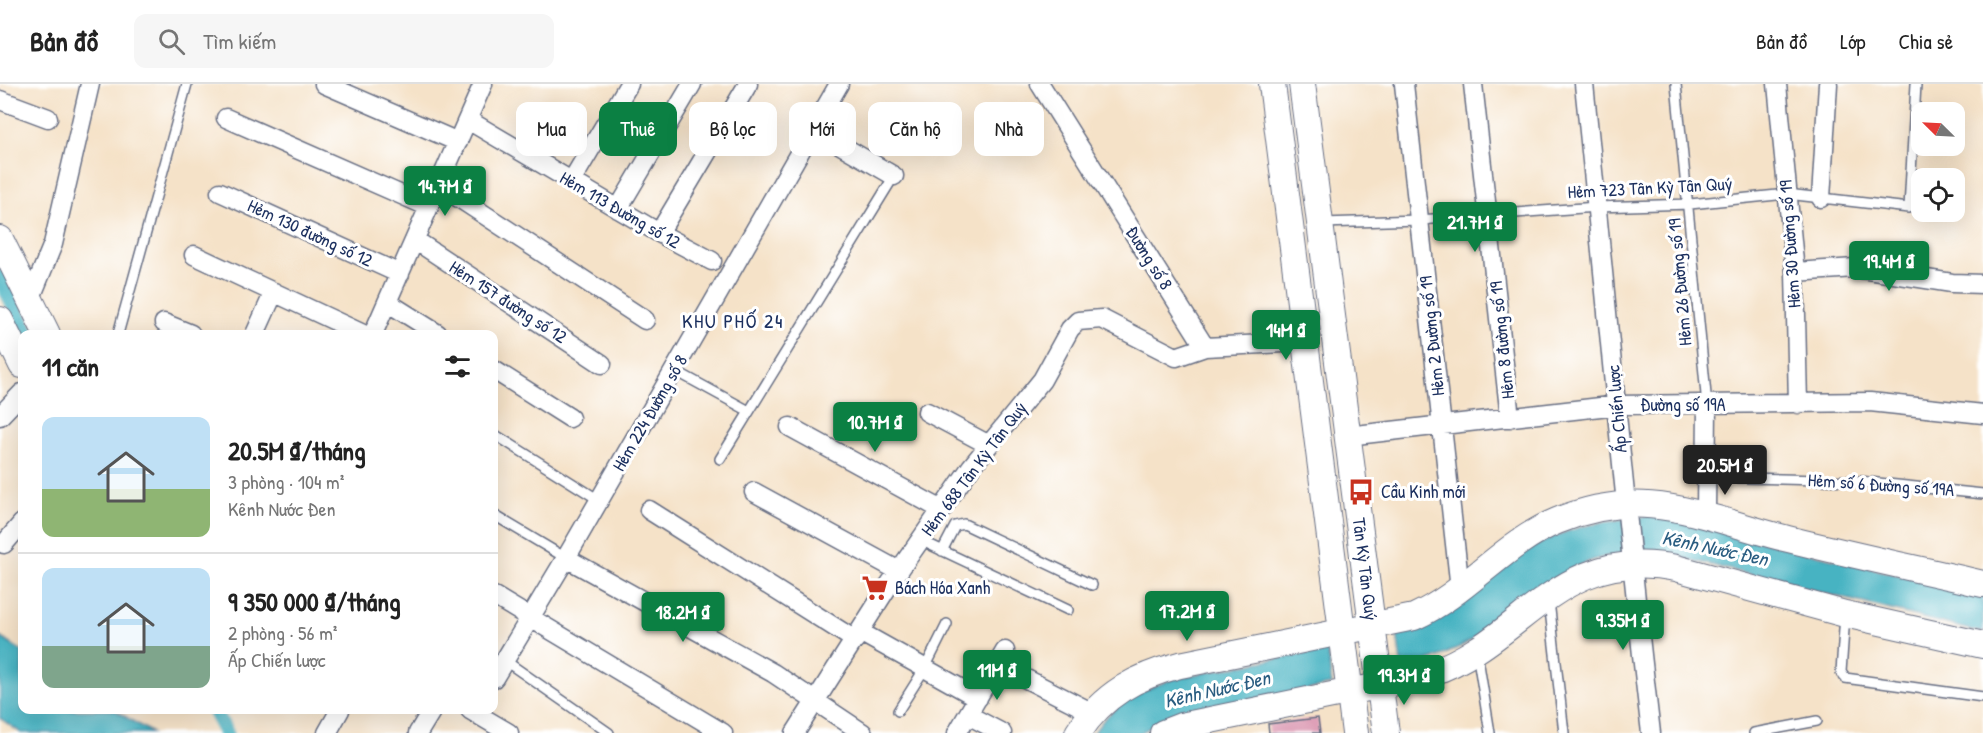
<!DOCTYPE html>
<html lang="vi">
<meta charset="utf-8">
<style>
body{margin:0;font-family:"Patrick Hand",sans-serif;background:#f6f6f6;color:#222;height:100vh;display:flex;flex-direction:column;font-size:22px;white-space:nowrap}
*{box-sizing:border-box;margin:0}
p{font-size:20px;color:#767676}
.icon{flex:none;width:33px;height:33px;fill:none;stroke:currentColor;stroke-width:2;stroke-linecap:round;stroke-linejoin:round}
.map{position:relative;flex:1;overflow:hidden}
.side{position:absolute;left:18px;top:246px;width:480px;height:384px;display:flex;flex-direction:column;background:#fff;border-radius:12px;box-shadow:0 6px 24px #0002}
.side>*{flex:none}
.banner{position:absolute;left:516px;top:18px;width:570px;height:54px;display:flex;gap:12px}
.needle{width:39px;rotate:294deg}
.tools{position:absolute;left:1911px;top:18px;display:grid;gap:12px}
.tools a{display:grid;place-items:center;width:54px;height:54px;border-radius:12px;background:#fff;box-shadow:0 6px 24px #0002;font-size:30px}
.price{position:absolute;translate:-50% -51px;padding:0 14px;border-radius:6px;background:#0b8043;color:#fff;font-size:20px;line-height:39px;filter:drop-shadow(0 2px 3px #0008)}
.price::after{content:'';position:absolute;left:50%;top:36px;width:18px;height:14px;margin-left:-9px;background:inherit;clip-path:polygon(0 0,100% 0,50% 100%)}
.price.active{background:#222;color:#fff}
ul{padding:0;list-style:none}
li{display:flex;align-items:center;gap:18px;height:150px;padding:0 24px}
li+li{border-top:2px solid #e0e0e0}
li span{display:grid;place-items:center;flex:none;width:168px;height:120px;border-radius:12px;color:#555}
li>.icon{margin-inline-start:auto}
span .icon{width:72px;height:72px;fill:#fffc;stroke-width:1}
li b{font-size:26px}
h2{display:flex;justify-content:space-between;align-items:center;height:72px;padding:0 24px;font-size:26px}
.pill{padding:0 21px;border-radius:12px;background:#fff;box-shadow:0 6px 24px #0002;font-size:21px;line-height:54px}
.pill.active{background:#0b8043;color:#fff}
header{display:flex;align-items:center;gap:36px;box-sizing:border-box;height:84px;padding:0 30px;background:#fff;border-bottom:2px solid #e0e0e0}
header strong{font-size:28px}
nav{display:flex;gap:33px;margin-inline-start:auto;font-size:21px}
.search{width:420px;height:54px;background:#f6f6f6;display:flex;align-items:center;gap:15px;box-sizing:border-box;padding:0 21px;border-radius:12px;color:#767676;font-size:22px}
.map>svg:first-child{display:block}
.water{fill:#46b3c2;stroke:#307190;stroke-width:1.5}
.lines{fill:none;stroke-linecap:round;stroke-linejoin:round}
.canal{stroke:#46b3c2;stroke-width:16}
.building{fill:#dea0b8}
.lane-casing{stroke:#676e83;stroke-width:12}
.street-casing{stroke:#676e83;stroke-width:21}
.secondary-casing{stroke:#676e83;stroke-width:28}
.lane{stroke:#fff;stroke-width:9}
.street{stroke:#fff;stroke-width:18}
.secondary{stroke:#fff;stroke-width:26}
.labels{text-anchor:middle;stroke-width:6;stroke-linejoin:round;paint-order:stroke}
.street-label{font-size:18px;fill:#1b2f5e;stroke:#fff}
.poi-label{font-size:18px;fill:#1b2f5e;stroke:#fff;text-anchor:start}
.neighbourhood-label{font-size:20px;letter-spacing:1.5px;fill:#1b2f5e;stroke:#fff}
.water-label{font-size:20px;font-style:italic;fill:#2a5d81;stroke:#fff}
</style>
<header>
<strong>Bản đồ</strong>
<div class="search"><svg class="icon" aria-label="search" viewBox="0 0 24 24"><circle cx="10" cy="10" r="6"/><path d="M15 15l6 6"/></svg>Tìm kiếm</div>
<nav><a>Bản đồ</a><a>Lớp</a><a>Chia sẻ</a></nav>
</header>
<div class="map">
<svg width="1983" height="649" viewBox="0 0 1983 649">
<rect width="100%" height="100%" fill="#fff"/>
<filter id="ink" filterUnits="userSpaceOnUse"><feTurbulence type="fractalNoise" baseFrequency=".0167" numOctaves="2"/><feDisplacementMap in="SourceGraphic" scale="12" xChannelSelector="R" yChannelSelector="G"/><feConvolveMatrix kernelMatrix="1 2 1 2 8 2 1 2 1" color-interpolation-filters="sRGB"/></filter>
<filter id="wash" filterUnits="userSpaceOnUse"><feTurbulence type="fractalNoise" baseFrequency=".008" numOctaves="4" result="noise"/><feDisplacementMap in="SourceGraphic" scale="24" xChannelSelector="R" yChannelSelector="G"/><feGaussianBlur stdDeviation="1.35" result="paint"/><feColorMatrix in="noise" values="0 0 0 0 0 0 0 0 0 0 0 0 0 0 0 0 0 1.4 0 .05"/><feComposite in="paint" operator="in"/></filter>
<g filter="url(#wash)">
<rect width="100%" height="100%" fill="#f5e2c8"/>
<path class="water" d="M1649 432 1664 433 1983 512V549L1671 471C1575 458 1544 506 1473 555 1450 570 1427 578 1402 586L1397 549C1410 545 1424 542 1436 536 1475 516 1504 479 1543 458 1577 440 1612 436 1649 432Z
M0 553 22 567V626H115L152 649H21L0 634Z
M1327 565 1332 601 1166 634 1140 649H1093L1105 634 1130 613 1172 595Z"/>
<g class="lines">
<path class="canal" d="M0 193 28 250
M214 626 226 649"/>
</g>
<g id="blocks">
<path class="building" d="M1318 634 1320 649H1269L1268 640Z"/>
</g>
</g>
<g filter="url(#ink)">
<use href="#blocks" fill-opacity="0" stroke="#676e83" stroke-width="1.5"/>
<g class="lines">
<g class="lane-casing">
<path id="lane" d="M1676 0 1707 321
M1322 139 1419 136 1597 123 1690 120 1787 110 1909 124 1916 0
M118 250 187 0
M674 286 749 327
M494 350 599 416
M720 375 894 92
M1708 393 1859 397 1983 410
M494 431 566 474
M920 456 1068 526
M942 467 955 442 964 440 1092 501
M1549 517 1564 649
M1845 531 1841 588 1845 594 1983 613
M1477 568 1490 649
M504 576 609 649
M898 627 925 584 947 540
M1754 649 1817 637"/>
</g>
<g class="street-casing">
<path id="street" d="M324 0 458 58
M1040 0 1205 263 1305 258
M1404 0 1460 505
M1473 0 1510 334
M1584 0C1607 216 1625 433 1651 649
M1777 0 1795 188 1798 320
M0 16 48 34
M226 34 429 123
M468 36 659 149 712 177
M813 45 894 92
M571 98 629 0
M439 101 645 236
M220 108 400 190
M1821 114 1828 0
M618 125 692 0
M659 149 748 0
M415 156 602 280
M194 171 363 250
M1795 188 1855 184 1952 199 1983 200
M30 216 53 160 90 0
M387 218 438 250
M164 239 191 250
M255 250 274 208
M373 250 483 0
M494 286 570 334
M927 328 989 361
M0 332 22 309
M790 343 942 426
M1347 352 1618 321 1870 318 1983 330
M754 408 899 487
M649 426 855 556
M1706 430 1707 321
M4 460 22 439
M566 474 773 589 863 649
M494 512 723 649
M860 548 978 614
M997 580 1093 629
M494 594 566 474 839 0
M470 626 509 649
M968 631 1002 649
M327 649 340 626
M418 649 432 626
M795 649 889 501 971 383 1042 296 1070 245 1078 237 1102 235 1176 273 1205 263
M957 649 1005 567"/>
</g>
<g class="secondary-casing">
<path id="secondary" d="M1272 0 1355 649
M1302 0 1386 649
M0 155 47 250
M0 236 22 281
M1078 649C1103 610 1137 592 1180 581L1414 533C1467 509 1504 459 1557 437 1646 400 1703 434 1788 455 1852 471 1918 485 1983 500
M1163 649 1181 642C1233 631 1285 621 1337 610 1368 604 1400 599 1430 589 1524 557 1558 461 1676 484L1845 530 1983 561"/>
</g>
<use href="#lane" class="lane"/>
<use href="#street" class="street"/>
<use href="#secondary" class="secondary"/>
</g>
</g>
<defs>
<g id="bus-bare" transform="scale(2.07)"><path d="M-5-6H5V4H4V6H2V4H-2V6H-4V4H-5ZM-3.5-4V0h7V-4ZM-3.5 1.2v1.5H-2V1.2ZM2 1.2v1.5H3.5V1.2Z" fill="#c8321e" stroke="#fff" stroke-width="2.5" paint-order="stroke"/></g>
<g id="supermarket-bare" transform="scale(2.07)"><path d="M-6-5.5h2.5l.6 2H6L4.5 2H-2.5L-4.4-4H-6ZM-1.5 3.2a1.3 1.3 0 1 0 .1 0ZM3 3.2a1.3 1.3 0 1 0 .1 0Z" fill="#c8321e" stroke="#fff" stroke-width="2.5" paint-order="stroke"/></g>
</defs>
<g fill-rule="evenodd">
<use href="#bus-bare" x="1361" y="408"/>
<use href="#supermarket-bare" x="875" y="504"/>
</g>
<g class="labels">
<g class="street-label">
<text transform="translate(1650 104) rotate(-3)" y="6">Hẻm 723 Tân Kỳ Tân Quý</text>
<text transform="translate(620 126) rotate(30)" y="6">Hẻm 113 Đường số 12</text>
<text transform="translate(310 149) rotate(25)" y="6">Hẻm 130 đường số 12</text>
<text transform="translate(1790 160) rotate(-94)" y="6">Hẻm 30 Đường số 19</text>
<text transform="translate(1149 174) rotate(58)" y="6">Đường số 8</text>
<text transform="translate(1680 198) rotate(-95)" y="6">Hẻm 26 Đường số 19</text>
<text transform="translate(508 218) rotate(33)" y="6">Hẻm 157 đường số 12</text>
<text transform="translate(1432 252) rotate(-96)" y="6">Hẻm 2 Đường số 19</text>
<text transform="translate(1502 256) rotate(-96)" y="6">Hẻm 8 đường số 19</text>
<text x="1683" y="327">Đường số 19A</text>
<text transform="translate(1617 325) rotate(-95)" y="6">Ấp Chiến lược</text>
<text transform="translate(650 329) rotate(-60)" y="6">Hẻm 224 Đường số 8</text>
<text transform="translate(974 385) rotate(-53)" y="6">Hẻm 688 Tân Kỳ Tân Quý</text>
<text transform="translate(1881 401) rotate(4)" y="6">Hẻm số 6 Đường số 19A</text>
<text transform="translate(1365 485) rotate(83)" y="6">Tân Kỳ Tân Quý</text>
</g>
<g class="poi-label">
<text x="1381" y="414">Cầu Kinh mới</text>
<text x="895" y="510">Bách Hóa Xanh</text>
</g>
<g class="neighbourhood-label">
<text x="733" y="244">KHU PHỐ 24</text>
</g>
<g class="water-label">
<text transform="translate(1715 464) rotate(12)" y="7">Kênh Nước Đen</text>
<text transform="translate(1217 605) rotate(-13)" y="7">Kênh Nước Đen</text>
</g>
</g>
</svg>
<div class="tools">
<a><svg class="needle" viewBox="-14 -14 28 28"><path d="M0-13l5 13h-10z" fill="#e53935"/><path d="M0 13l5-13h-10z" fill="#767676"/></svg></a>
<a><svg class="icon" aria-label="locate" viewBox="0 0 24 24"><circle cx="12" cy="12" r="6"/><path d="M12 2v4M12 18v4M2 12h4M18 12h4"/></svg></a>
</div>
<b class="price" style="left:445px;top:133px">14.7M ₫</b>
<b class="price" style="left:1475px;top:169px">21.7M ₫</b>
<b class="price" style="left:1889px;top:208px">19.4M ₫</b>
<b class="price" style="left:1286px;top:277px">14M ₫</b>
<b class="price" style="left:875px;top:369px">10.7M ₫</b>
<b class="price active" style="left:1725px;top:412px">20.5M ₫</b>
<b class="price" style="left:1187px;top:558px">17.2M ₫</b>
<b class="price" style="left:683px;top:559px">18.2M ₫</b>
<b class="price" style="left:1623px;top:567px">9.35M ₫</b>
<b class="price" style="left:997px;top:617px">11M ₫</b>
<b class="price" style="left:1404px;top:622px">19.3M ₫</b>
<div class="banner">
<a class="pill">Mua</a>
<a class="pill active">Thuê</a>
<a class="pill">Bộ lọc</a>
<a class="pill">Mới</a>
<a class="pill">Căn hộ</a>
<a class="pill">Nhà</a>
</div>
<section class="side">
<h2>11 căn<svg class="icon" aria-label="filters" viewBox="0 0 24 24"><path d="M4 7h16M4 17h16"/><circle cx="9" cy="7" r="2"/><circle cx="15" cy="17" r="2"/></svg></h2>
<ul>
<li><span style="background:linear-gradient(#bfe0f5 60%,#8fb573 0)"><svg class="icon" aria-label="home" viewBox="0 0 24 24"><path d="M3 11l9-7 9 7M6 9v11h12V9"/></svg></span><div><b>20.5M ₫/tháng</b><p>3 phòng · 104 m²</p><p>Kênh Nước Đen</p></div></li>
<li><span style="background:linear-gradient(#bfe0f5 65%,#7fa58c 0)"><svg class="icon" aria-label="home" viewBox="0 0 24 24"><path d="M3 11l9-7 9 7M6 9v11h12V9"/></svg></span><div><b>9 350 000 ₫/tháng</b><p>2 phòng · 56 m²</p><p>Ấp Chiến lược</p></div></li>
</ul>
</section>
</div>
